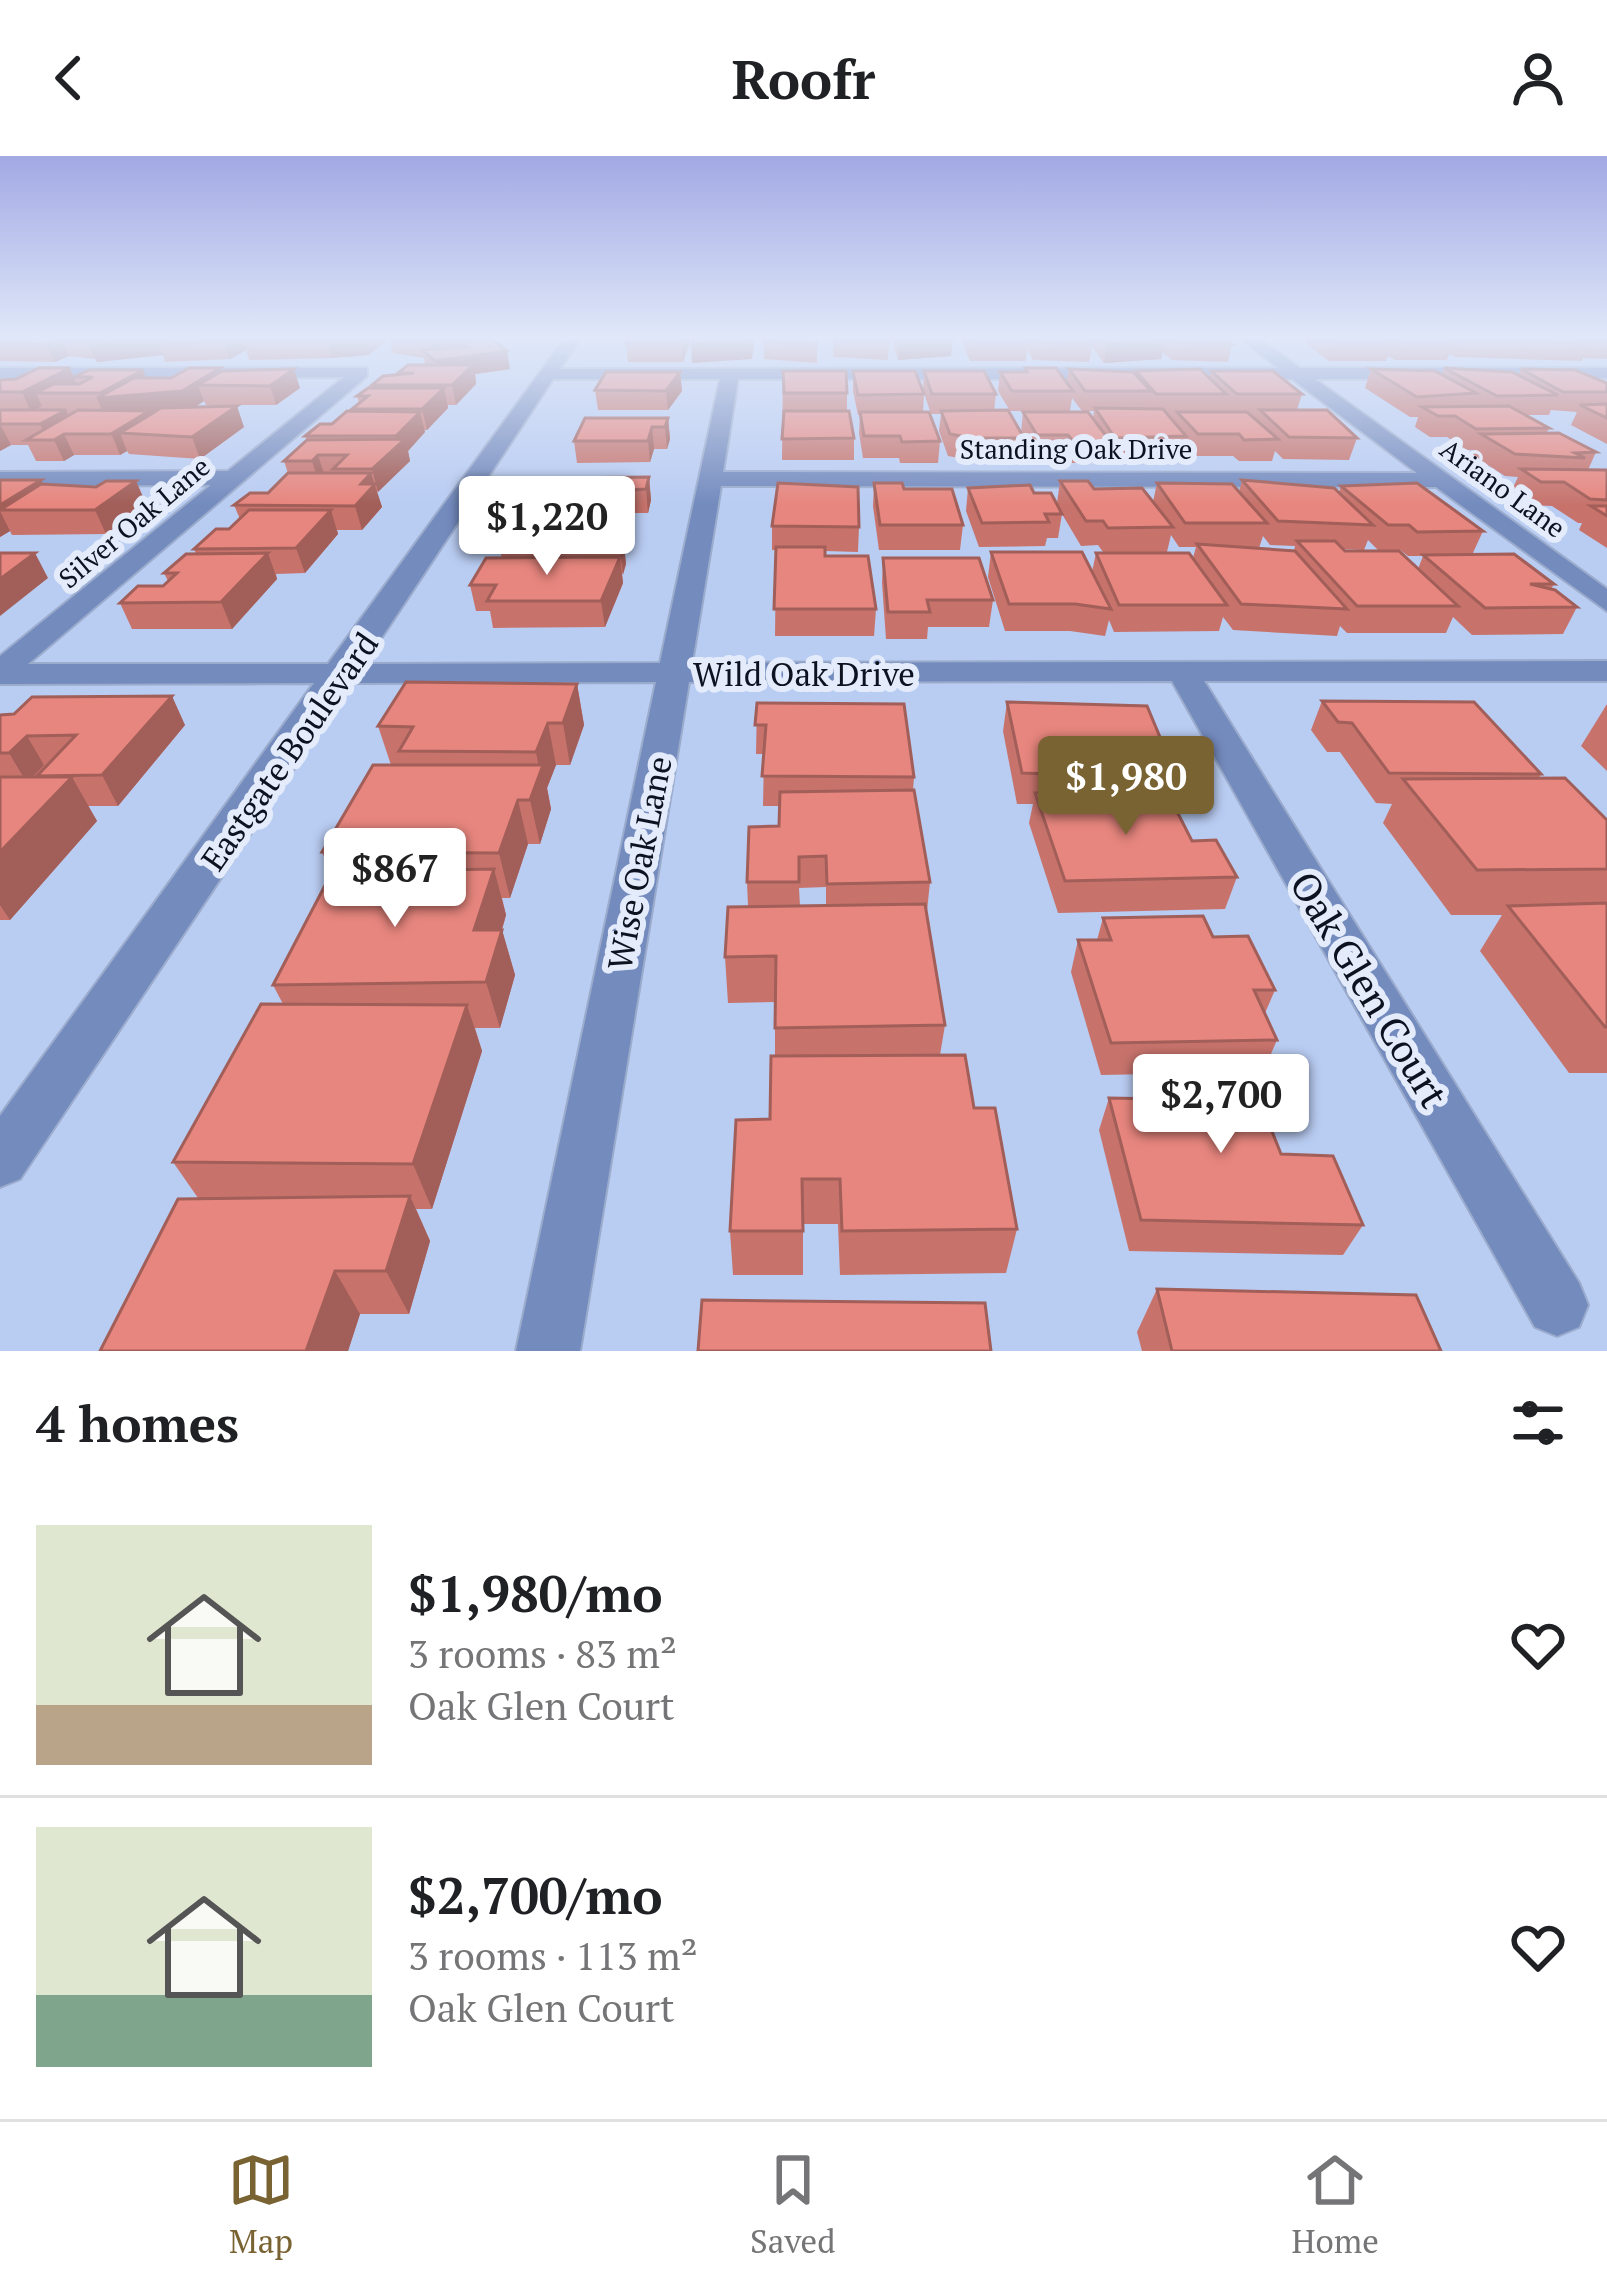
<!DOCTYPE html>
<meta charset="utf-8">
<style>
body{margin:0;font-family:"PT Serif",serif;background:#f6f6f6;color:#202124;height:100vh;display:flex;flex-direction:column;font-size:45px;white-space:nowrap}
*{box-sizing:border-box;margin:0}
p{font-size:39px;color:#757577}
.icon{flex:none;width:66px;height:66px;fill:none;stroke:currentColor;stroke-width:2;stroke-linecap:round;stroke-linejoin:round}
.map{position:relative;height:1195px;overflow:hidden}
.panel{display:flex;flex-direction:column;background:#fff;flex:1}
.panel>*{flex:none}
.price{position:absolute;translate:-50% -102px;padding:0 27px;border-radius:12px;background:#fff;color:#222;font-size:39px;line-height:78px;filter:drop-shadow(0 3px 6px #0008)}
.price::after{content:'';position:absolute;left:50%;top:72px;width:36px;height:27px;margin-left:-18px;background:inherit;clip-path:polygon(0 0,100% 0,50% 100%)}
.price.active{background:#796333;color:#fff}
ul{padding:0;list-style:none}
li{display:flex;align-items:center;gap:36px;height:300px;padding:0 36px}
li+li{border-top:3px solid #e0e0e0}
li span{display:grid;place-items:center;flex:none;width:336px;height:240px;border-radius:0px;color:#555}
li>.icon{margin-inline-start:auto}
span .icon{width:144px;height:144px;fill:#fffc;stroke-width:1}
li b{font-size:51px}
h2{display:flex;justify-content:space-between;align-items:center;height:144px;padding:0 36px;font-size:51px}
header{display:flex;justify-content:space-between;align-items:center;height:156px;padding:0 36px;background:#fff;font-size:54px;font-weight:700}
.tab-bar{display:flex;justify-content:space-around;align-items:center;height:168px;border-top:3px solid #e0e0e0;background:#fff;font-size:33px;color:#757577}
.tab-bar a{display:grid;justify-items:center;gap:6px}
.tab-bar .active{color:#796333}
.map>svg:first-child{display:block}
</style>
<header><svg class="icon" aria-label="back" viewBox="0 0 24 24"><path d="M15 5l-7 7 7 7"/></svg>Roofr<svg class="icon" aria-label="person" viewBox="0 0 24 24"><circle cx="12" cy="8" r="4"/><path d="M4 21q1-7 8-7t8 7"/></svg></header>
<div class="map">
<svg width="1607" height="1195" viewBox="0 0 1607 1195">
<rect width="100%" height="100%" fill="#b9ccf2"/>
<g fill="none" stroke-linecap="round" stroke-linejoin="round">
<g stroke="#9aabcc" stroke-width="4">
<path id="street" d="M565 182H581L560 213 1278 212 1240 182H1258L1300 212H1607V222L1315 223 1607 433V455L1436 331 721 330 692 507 1607 505V525H1204L1579 1127 1588 1149 1579 1171 1557 1180 1535 1171 1172 525 689 526 580 1195H516L656 526 351 527 20 1023 0 1031V960L314 527 0 528V500L211 329 0 330V316L228 315 344 221 0 222V212H367V220L28 508H328ZM553 223H720L660 507 364 508ZM738 223H1292L1417 317 723 316Z"/>
</g>
<use href="#street" fill="#748bbe" fill-rule="evenodd"/>
</g>
<g fill="#c7736c" fill-rule="evenodd">
<path d="M0 182H388V184L368 199 332 202 249 204 246 194 230 203 165 206 163 199 97 206 95 203 69 200 55 206 0 205Z"/>
<path d="M389 182H471V185L510 213 475 218 476 228 456 249H448V252L427 274H424L425 276 408 295 410 305 377 336 382 351 362 374H337L338 378 305 417 276 418 277 423 232 473H132L120 447 163 430 168 425 164 417 196 398 194 393 229 373 240 363 234 349 268 337 288 317 284 305 307 284 305 280 332 268 353 255 352 253 359 247 357 240 373 232 372 229 425 209 424 202 393 197Z"/>
<path d="M764 182H817V207L764 203Z"/>
<path d="M833 182 889 186 888 204 833 201Z"/>
<path d="M893 182H952L951 200 898 204 893 188Z"/>
<path d="M963 182H1088L1090 184V182H1224L1232 188 1228 206 1172 204 1162 196 1161 203 1104 207 1092 191 1089 206 1033 204 1027 193 1026 205H970L962 187Z"/>
<path d="M1306 182H1607V203L1583 202 1582 205 1456 201 1449 198 1447 204H1395L1388 200 1386 205H1329L1305 187Z"/>
<path d="M626 188H689L683 206H628Z"/>
<path d="M70 212 74 221 171 222 220 212 221 215 300 232 276 249H206L204 245 195 251 244 271 200 303 129 298 127 295 120 299H74L64 305H36L28 289H11L0 295V224L16 223Z"/>
<path d="M1025 212 1066 226 1069 213 1136 219V215L1209 222 1211 215 1302 238 1297 254 1357 282 1349 304 1283 303 1275 295 1272 305H1239L1233 300H1193L1184 290 1181 302 1111 304 1108 299 1106 307H1069L1065 300 1034 301 1023 281 1021 304H970L948 300 939 275 941 258H931L923 234 924 215 996 238 994 255 1021 277 1023 256 1093 262 1094 255H1082L1072 242 1070 255H1010L998 235 1000 216H1024Z"/>
<path d="M1444 212 1518 219 1521 213 1607 227V288L1571 269 1577 256 1551 254 1549 259H1526L1549 272 1547 277 1596 296 1588 314H1607V392L1579 374 1582 367H1578L1552 350 1530 349 1511 336 1518 321 1505 320 1472 299 1474 294H1467L1447 281H1430L1415 271 1418 261H1410L1365 232 1371 213 1442 218Z"/>
<path d="M783 215 847 237V255L854 282V304H782Z"/>
<path d="M853 215 924 238 923 256 940 285 938 307H900L899 302H863L859 277 860 259H858L853 235Z"/>
<path d="M680 216 682 235 668 254H598L595 234Z"/>
<path d="M668 262 670 283 667 293H654L650 306 577 307 574 285Z"/>
<path d="M649 321 651 344 648 357H634L629 375H626L627 382 624 390 626 408 622 419 623 427 605 471 493 472 490 455H476L470 429 502 402 500 395 540 358 539 352Z"/>
<path d="M0 324H41L43 328 96 331 136 325 146 348 106 378 12 379 10 375 0 381Z"/>
<path d="M1242 324 1339 336 1341 330 1483 375 1472 399 1554 428 1551 433 1577 451 1563 478 1472 479 1453 461 1446 477H1347L1340 470 1337 480 1233 474 1223 461 1219 475 1114 476 1109 464 1105 480 1070 475H1005L988 421 991 396 1092 416 1096 397 1193 402 1196 391H1179L1171 379 1167 396H1103L1098 389 1081 390 1062 358 1058 382H1047L1045 390 979 391 966 355 968 332 1034 337 1057 347 1060 325 1153 346 1157 327 1239 336ZM1263 380 1270 389 1295 390 1294 395 1259 392ZM1368 384 1378 394H1400L1408 400H1423L1418 413 1345 395 1343 393 1364 394Z"/>
<path d="M874 327 904 333 963 369 960 394H879L873 350Z"/>
<path d="M772 370 859 371 858 396 825 395V400L876 453 874 480H775L776 394H772Z"/>
<path d="M883 402 993 444 989 471H928L927 483H886L882 427Z"/>
<path d="M577 528 584 569 570 609H556L547 632 551 653 540 688H528L510 742H502L506 759 502 774 515 819 500 872H475L482 895 432 1053H416L430 1085 409 1158H360L348 1195H100L198 1042 173 1006 283 848 273 829 331 718 322 696 391 609 378 570Z"/>
<path d="M1322 545 1541 618 1539 622 1607 664V917H1569L1480 795 1502 759H1451L1383 667 1392 648 1376 647 1340 596H1327L1311 574Z"/>
<path d="M1007 546 1177 622 1171 644 1192 685 1237 721 1225 753 1058 757 1029 667 1033 648H1017L1003 575Z"/>
<path d="M757 547 914 621 913 635 930 726 927 755 945 869 940 899 974 952 1017 1073 1006 1117 840 1119 838 1068H803V1119H733L730 1075 770 963 775 900V846L728 847 725 801 748 750 747 726 779 670 780 650H763L764 598H756ZM826 731V749L800 750 799 732Z"/>
<path d="M1607 548V615L1581 590Z"/>
<path d="M0 559 185 569 118 650H88L97 665 10 764H0Z"/>
<path d="M1103 762 1213 781 1275 834 1265 857 1277 884 1263 916H1248L1281 998 1363 1069 1343 1099 1129 1095 1099 974 1109 942 1143 943 1151 918 1101 919 1071 816 1078 784H1097Z"/>
<path d="M1157 1133 1441 1195H1142L1137 1176Z"/>
</g>
<g fill="#a25e58">
<path d="M62 182 69 200 55 206 47 189Z"/>
<path d="M95 182H190L159 188 163 199 97 206 87 186Z"/>
<path d="M230 182H247L249 186H243L246 194 230 203 224 185Z"/>
<path d="M360 182H388V184L368 199 332 202 327 185Z"/>
<path d="M442 182H471L472 190 463 186 464 193 435 203 431 185Z"/>
<path d="M684 182H689V188L683 206 681 188Z"/>
<path d="M755 182 752 203 692 207 691 189Z"/>
<path d="M953 183 951 200 898 204 899 186Z"/>
<path d="M1165 185 1161 203 1104 207 1107 189Z"/>
<path d="M507 195 510 213 475 218 476 228 456 249 452 229 439 224 435 205Z"/>
<path d="M70 212 78 231 36 237 42 250 31 256 22 236Z"/>
<path d="M220 212 226 230 198 229 204 245 189 255 120 277 127 295 120 299 97 242H102L100 237 143 214 150 233Z"/>
<path d="M294 213 300 232 276 249 270 230Z"/>
<path d="M680 216 682 235 668 254 666 235Z"/>
<path d="M444 232 448 252 427 274 422 253Z"/>
<path d="M237 250 244 271 200 303 192 281Z"/>
<path d="M66 254 75 274 64 278 74 299 64 305 54 284H47L40 268Z"/>
<path d="M420 256 425 276 408 295 410 305 378 336 372 313 398 289 396 280Z"/>
<path d="M668 262 670 283 667 293 665 271Z"/>
<path d="M0 268 11 289 0 295Z"/>
<path d="M652 271 654 293 650 306 648 285Z"/>
<path d="M318 299 325 321 319 327 312 305Z"/>
<path d="M371 317 382 351 362 374 355 350 361 328Z"/>
<path d="M649 321 651 344 648 357 646 333Z"/>
<path d="M41 324 52 347 0 354V349Z"/>
<path d="M136 325 146 348 106 378 95 354Z"/>
<path d="M631 334 634 357 629 375 626 351Z"/>
<path d="M331 354 338 378 305 417 296 392Z"/>
<path d="M0 355 10 375 0 381Z"/>
<path d="M624 358 627 382 624 390 626 408 623 419 620 394 615 383Z"/>
<path d="M35 397 48 422 0 460V423Z"/>
<path d="M268 397 277 423 232 473 221 446Z"/>
<path d="M620 401 623 427 605 471 601 445Z"/>
<path d="M577 528 584 569 570 609 563 567Z"/>
<path d="M172 540 185 569 118 650 102 619Z"/>
<path d="M548 567 556 609 547 632 551 653 540 688 530 644 540 617 536 596Z"/>
<path d="M27 580 44 609 27 627 9 597Z"/>
<path d="M72 621 97 665 10 764 0 749V696Z"/>
<path d="M518 644 528 688 510 742 499 697Z"/>
<path d="M494 713 506 759 488 820 474 774Z"/>
<path d="M502 774 515 819 500 872 486 826Z"/>
<path d="M467 849 482 895 432 1053 413 1008Z"/>
<path d="M410 1040 430 1085 409 1158 386 1115Z"/>
<path d="M335 1115 360 1158 348 1195H306Z"/>
</g>
<g fill="#e7867e" stroke="#a25e58" stroke-width="3">
<path d="M3 182H95L87 186 62 182 47 189 0 187V183Z"/>
<path d="M104 182H151L89 188Z"/>
<path d="M172 182H230L224 185 159 188Z"/>
<path d="M257 182H360L327 185 243 186Z"/>
<path d="M404 182H442L431 185Z"/>
<path d="M490 182 507 195 435 205 422 194 469 191 463 186Z"/>
<path d="M629 182H684L681 188H626Z"/>
<path d="M694 182H753L752 185 691 189Z"/>
<path d="M764 182H817V189L763 185Z"/>
<path d="M834 182H888L889 186 834 183Z"/>
<path d="M897 182H952L953 183 899 186Z"/>
<path d="M969 182H1024L1028 187H972Z"/>
<path d="M1033 182H1088L1092 188 1035 186Z"/>
<path d="M1101 182H1162L1165 185 1107 189Z"/>
<path d="M1170 182H1224L1232 188 1176 186Z"/>
<path d="M1327 182H1383L1392 187H1334Z"/>
<path d="M1393 182H1445L1454 187H1402Z"/>
<path d="M1459 182H1578L1590 187 1463 184Z"/>
<path d="M1586 182H1607V186L1595 185Z"/>
<path d="M408 209H473L452 229H372L383 220 414 217H398Z"/>
<path d="M39 212H70L22 236H0V224L16 223Z"/>
<path d="M189 212H220L182 235 97 242 134 222H171Z"/>
<path d="M1025 212H1056L1073 235H1012L1000 216H1027Z"/>
<path d="M1444 212 1512 216 1558 239 1497 240Z"/>
<path d="M294 213 270 230 198 229 222 215Z"/>
<path d="M1069 213 1133 216 1151 235H1085Z"/>
<path d="M1200 213 1226 238H1156L1136 215Z"/>
<path d="M1371 213 1435 215 1476 237 1417 241Z"/>
<path d="M1521 213 1575 214 1607 227V236H1563Z"/>
<path d="M89 214H143L100 237H36L54 228H79L93 221H74Z"/>
<path d="M783 215H846L847 237H784Z"/>
<path d="M853 215H915L924 238 858 239Z"/>
<path d="M924 215H984L996 238H932Z"/>
<path d="M1211 215H1273L1302 238H1237Z"/>
<path d="M606 216H680L666 235 595 234Z"/>
<path d="M368 232H444L422 253H352L368 240H357Z"/>
<path d="M1607 248V262L1580 249Z"/>
<path d="M237 250 192 281 120 277 161 252Z"/>
<path d="M1509 250 1549 272 1476 273 1455 260H1438L1422 251Z"/>
<path d="M1095 252 1163 253 1186 280 1115 282Z"/>
<path d="M0 254H66L40 268H0Z"/>
<path d="M78 254 149 255 111 278H64L54 284H26Z"/>
<path d="M1008 254 1024 282H972L950 278 941 255Z"/>
<path d="M1260 254H1327L1357 282 1289 281Z"/>
<path d="M347 255 420 256 396 280H305L320 268H332Z"/>
<path d="M784 255H849L854 282 782 283Z"/>
<path d="M860 256H929L940 285 902 286 900 280H864Z"/>
<path d="M1023 256H1088L1110 285H1073L1068 279H1037Z"/>
<path d="M1177 256H1247L1278 283 1244 284 1239 278H1198Z"/>
<path d="M585 262H668L665 271H652L648 285H574Z"/>
<path d="M1559 277 1596 296 1575 297 1585 302 1515 298 1481 278Z"/>
<path d="M405 283 372 313H333L347 299H318L312 305H284L307 284Z"/>
<path d="M1521 313 1607 314V344L1590 343 1564 326H1541Z"/>
<path d="M288 317H371L361 328H375L355 350 234 349 250 337H268Z"/>
<path d="M649 321 646 333 631 334 626 351 539 352 550 322Z"/>
<path d="M0 324H41L0 349Z"/>
<path d="M1242 324 1334 332 1373 369 1278 365Z"/>
<path d="M106 325H136L95 354H0L41 328 96 331Z"/>
<path d="M1060 325H1088L1094 333 1142 332 1173 371 1108 372 1103 365H1086Z"/>
<path d="M778 327 858 331 859 371 772 370Z"/>
<path d="M874 327H902L904 333H952L963 369H880Z"/>
<path d="M1157 327 1232 328 1267 367H1185Z"/>
<path d="M1417 327 1483 375 1417 376 1409 369H1388L1341 330Z"/>
<path d="M1030 329 1034 337H1051L1062 358H1045L1049 366 982 367 968 332Z"/>
<path d="M1591 350H1607V360Z"/>
<path d="M249 354H331L296 392 194 393 216 373H229Z"/>
<path d="M520 358H624L615 383H623L620 394 500 395Z"/>
<path d="M1297 385H1335L1345 395H1399L1458 450H1357Z"/>
<path d="M1197 388 1295 395 1347 453 1241 448Z"/>
<path d="M776 391H825V400H868L876 453H774Z"/>
<path d="M991 396H1082L1111 453 1075 448H1009Z"/>
<path d="M0 397H35L0 423Z"/>
<path d="M268 397 221 446 120 447 138 430H163L177 417H164L186 398Z"/>
<path d="M1096 397H1189L1227 449H1119Z"/>
<path d="M1514 398 1554 428H1530L1555 434 1577 451 1485 452 1423 399Z"/>
<path d="M620 401 601 445H487L496 429H470L486 402Z"/>
<path d="M883 402H979L993 444H927L930 456H888Z"/>
<path d="M406 526 577 528 563 567H548L536 596 399 595 413 571 378 570Z"/>
<path d="M172 540 102 619 37 620 76 579 27 580 9 597H0V559L14 558 32 541Z"/>
<path d="M1322 545 1474 546 1541 618 1389 617 1352 567 1338 566Z"/>
<path d="M1007 546 1147 550 1177 622 1022 617Z"/>
<path d="M757 547 904 548 914 621 762 620 766 569H755Z"/>
<path d="M373 609H543L530 644H518L499 697 322 696Z"/>
<path d="M0 621H72L0 696Z"/>
<path d="M1565 622 1607 664V713L1477 714 1403 623Z"/>
<path d="M914 634 930 726 827 728 826 700 799 701V726H747L749 671 779 670 780 636Z"/>
<path d="M1166 634 1192 685 1216 684 1237 721 1065 725 1035 637Z"/>
<path d="M494 713 474 774H502L486 826 273 829 332 716Z"/>
<path d="M1607 747V871H1605L1508 750Z"/>
<path d="M925 748 945 869 775 872 776 800 725 801 728 751Z"/>
<path d="M1203 760 1213 781 1248 780 1275 834H1254L1277 884 1111 887 1078 784H1111L1103 762Z"/>
<path d="M261 848 467 849 413 1008 173 1006Z"/>
<path d="M965 899 974 952H995L1017 1073 842 1075 840 1023H802L803 1075H730L736 964 770 963 771 900Z"/>
<path d="M1154 909 1246 910 1281 998 1333 1000 1363 1069 1141 1064 1109 942 1166 943Z"/>
<path d="M410 1040 386 1115H335L306 1195H100L178 1043Z"/>
<path d="M1157 1133 1416 1139 1441 1195H1172Z"/>
<path d="M702 1144 985 1147 991 1195H698Z"/>
</g>
<linearGradient id="sky" x2="0" y2="1"><stop stop-color="#a2a9e4"/><stop offset="0.52" stop-color="#e0e8f9"/><stop offset="1" stop-color="#e0e8f9" stop-opacity="0"/></linearGradient>
<rect width="1607" height="349" fill="url(#sky)"/>
<g text-anchor="middle" dominant-baseline="central" stroke-width="12" stroke-linejoin="round" paint-order="stroke">
<g font-size="27" fill="#0c1220" stroke="#e4ecfc">
<text x="1076" y="293">Standing Oak Drive</text>
<text transform="translate(1503 332) rotate(36)">Ariano Lane</text>
<text transform="translate(134 366) rotate(-40)">Silver Oak Lane</text>
</g>
<g font-size="33" fill="#0c1220" stroke="#e4ecfc">
<text x="804" y="517">Wild Oak Drive</text>
<text transform="translate(289 595) rotate(-55)">Eastgate Boulevard</text>
<text transform="translate(639 707) rotate(-79)">Wise Oak Lane</text>
</g>
<g font-size="39" fill="#0c1220" stroke="#e4ecfc">
<text transform="translate(1370 833) rotate(59)">Oak Glen Court</text>
</g>
</g>
</svg>
<b class="price" style="left:547px;top:422px">$1,220</b>
<b class="price active" style="left:1126px;top:682px">$1,980</b>
<b class="price" style="left:395px;top:774px">$867</b>
<b class="price" style="left:1221px;top:1000px">$2,700</b>
</div>
<section class="panel">
<h2>4 homes<svg class="icon" aria-label="filters" viewBox="0 0 24 24"><path d="M4 7h16M4 17h16"/><circle cx="9" cy="7" r="2"/><circle cx="15" cy="17" r="2"/></svg></h2>
<ul>
<li><span style="background:linear-gradient(#dfe7d0 75%,#b9a48a 0)"><svg class="icon" aria-label="home" viewBox="0 0 24 24"><path d="M3 11l9-7 9 7M6 9v11h12V9"/></svg></span><div><b>$1,980/mo</b><p>3 rooms · 83 m²</p><p>Oak Glen Court</p></div><svg class="icon" aria-label="heart" viewBox="0 0 24 24"><path d="M12 20l-8-8c-3-5 5-10 8-4 3-6 11-1 8 4z"/></svg></li>
<li><span style="background:linear-gradient(#dfe7d0 70%,#7fa58c 0)"><svg class="icon" aria-label="home" viewBox="0 0 24 24"><path d="M3 11l9-7 9 7M6 9v11h12V9"/></svg></span><div><b>$2,700/mo</b><p>3 rooms · 113 m²</p><p>Oak Glen Court</p></div><svg class="icon" aria-label="heart" viewBox="0 0 24 24"><path d="M12 20l-8-8c-3-5 5-10 8-4 3-6 11-1 8 4z"/></svg></li>
</ul>
</section>
<nav class="tab-bar">
<a class="active"><svg class="icon" aria-label="map" viewBox="0 0 24 24"><path d="M3 6l6-2 6 2 6-2v14l-6 2-6-2-6 2zM9 4v14M15 6v14"/></svg>Map</a>
<a><svg class="icon" aria-label="saved" viewBox="0 0 24 24"><path d="M7 4h10v16l-5-4-5 4z"/></svg>Saved</a>
<a><svg class="icon" aria-label="home" viewBox="0 0 24 24"><path d="M3 11l9-7 9 7M6 9v11h12V9"/></svg>Home</a>
</nav>
